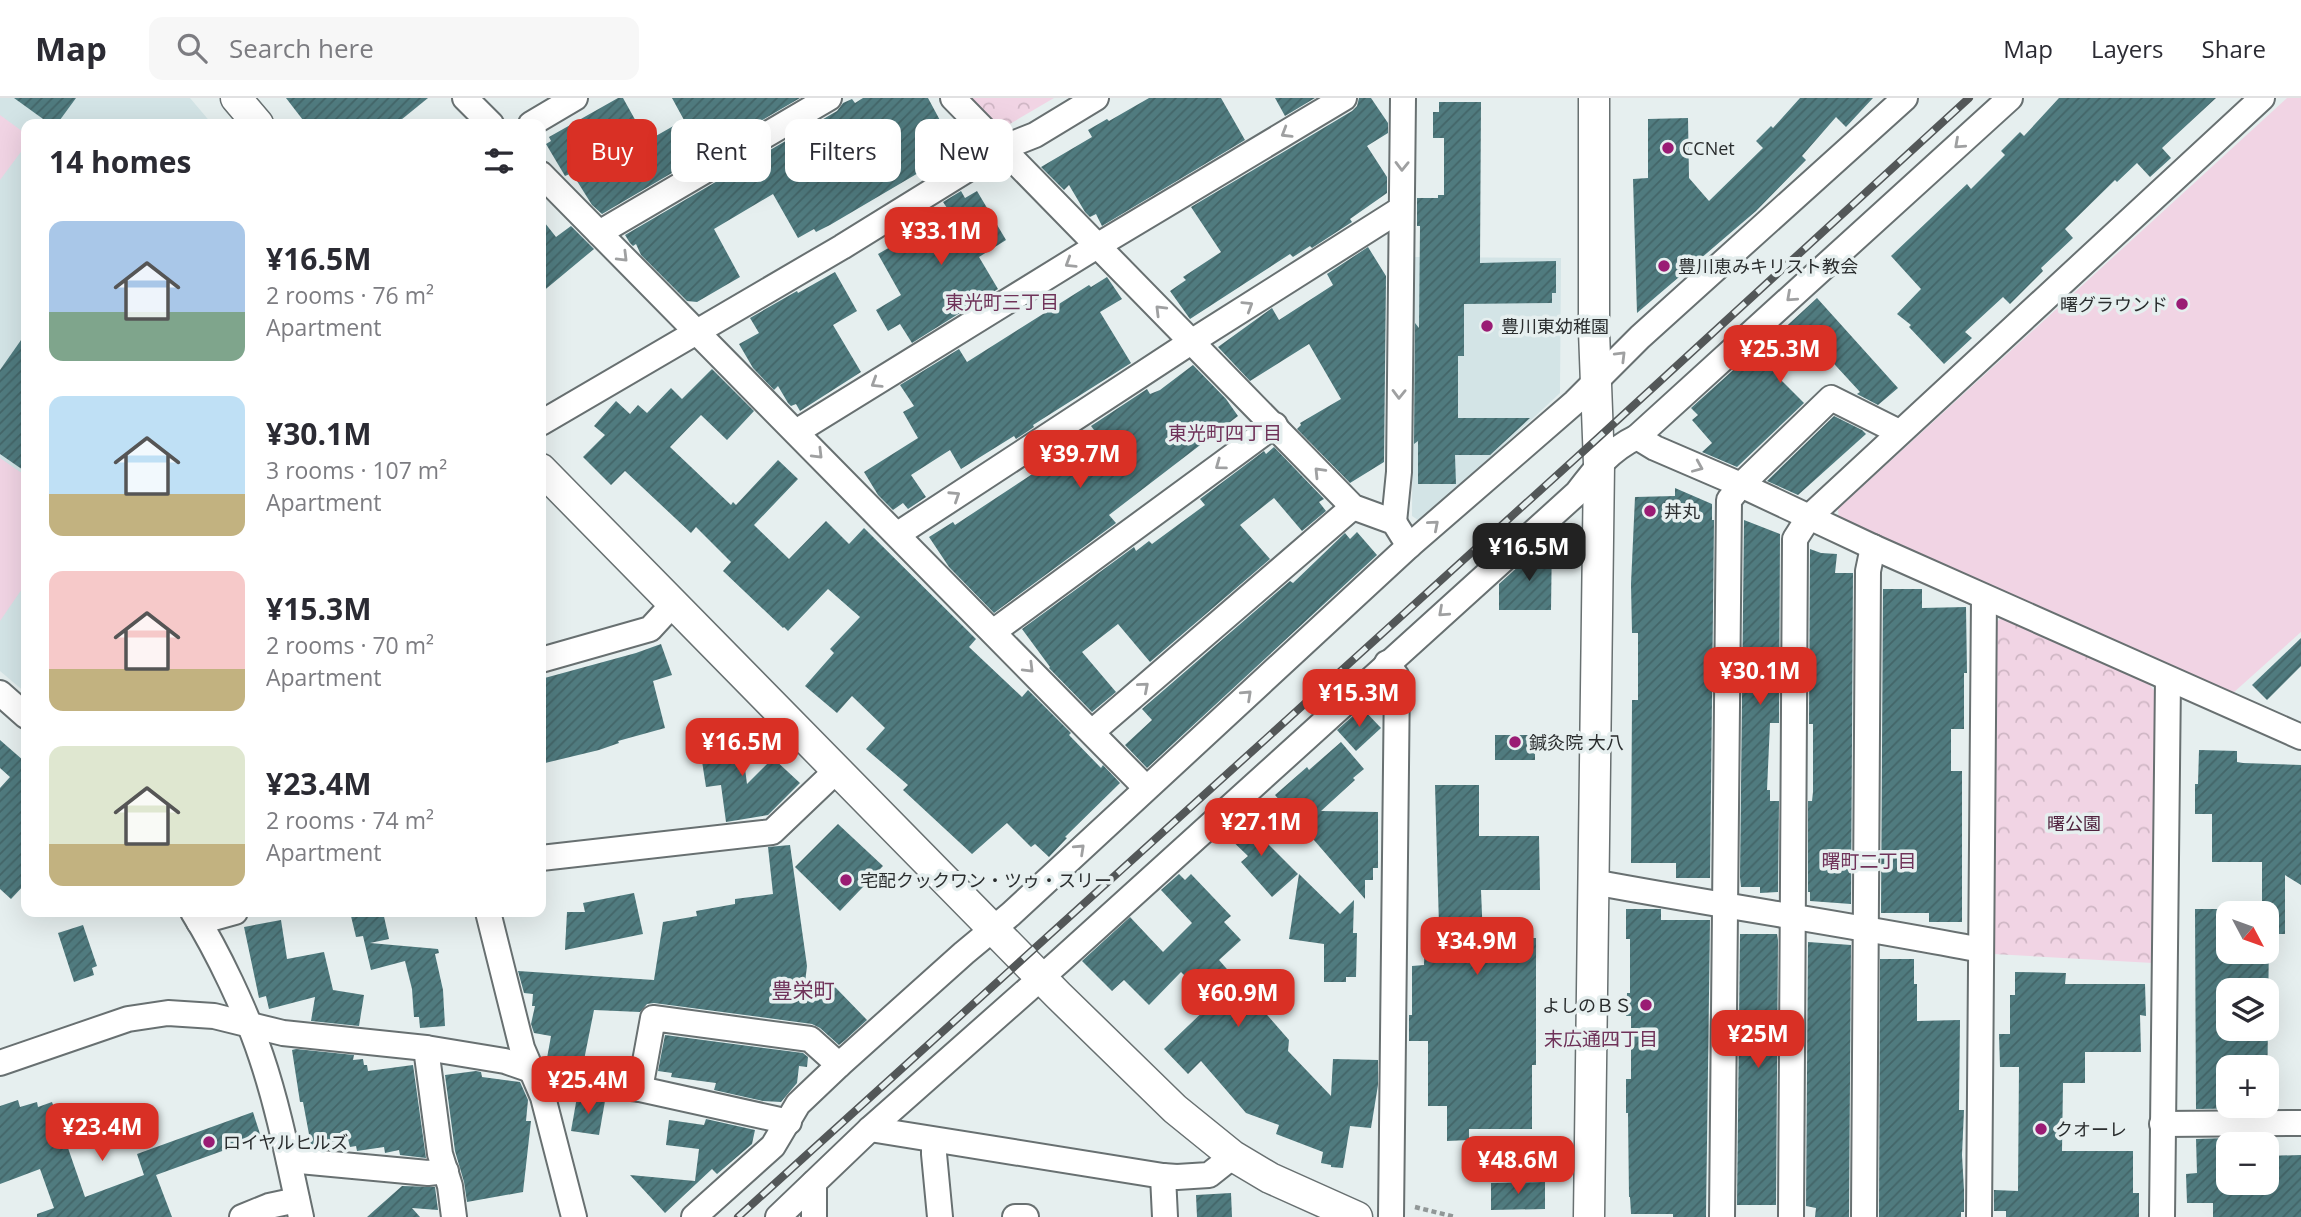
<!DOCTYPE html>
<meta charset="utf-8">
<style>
body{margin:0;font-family:"Open Sans","Noto Sans JP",sans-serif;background:#f7f7f7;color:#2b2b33;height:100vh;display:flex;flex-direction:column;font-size:26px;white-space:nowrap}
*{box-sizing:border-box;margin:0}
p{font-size:23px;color:#7c7c81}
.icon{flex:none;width:38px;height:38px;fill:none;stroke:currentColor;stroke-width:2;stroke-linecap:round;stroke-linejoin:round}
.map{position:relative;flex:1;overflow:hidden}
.details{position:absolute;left:21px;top:21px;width:525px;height:798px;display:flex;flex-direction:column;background:#fff;border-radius:14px;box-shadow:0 7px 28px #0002}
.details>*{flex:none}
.guide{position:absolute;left:567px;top:21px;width:665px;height:63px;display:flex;gap:14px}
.needle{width:46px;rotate:131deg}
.buttons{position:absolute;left:2216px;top:803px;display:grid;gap:14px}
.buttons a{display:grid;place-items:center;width:63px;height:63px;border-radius:14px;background:#fff;box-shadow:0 7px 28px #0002;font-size:35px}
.price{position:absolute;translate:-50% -60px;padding:0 16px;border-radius:14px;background:#d93025;color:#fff;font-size:23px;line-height:46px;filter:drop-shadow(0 2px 4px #0008)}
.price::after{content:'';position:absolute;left:50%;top:42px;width:21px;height:16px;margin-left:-10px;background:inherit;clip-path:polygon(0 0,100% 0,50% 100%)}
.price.on{background:#222;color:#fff}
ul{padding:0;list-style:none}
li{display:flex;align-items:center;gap:21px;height:175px;padding:0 28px}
li span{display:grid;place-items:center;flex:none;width:196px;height:140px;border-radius:14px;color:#555}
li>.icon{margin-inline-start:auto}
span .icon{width:84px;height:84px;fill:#fffc;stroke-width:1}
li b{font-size:30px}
h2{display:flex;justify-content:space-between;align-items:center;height:84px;padding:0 28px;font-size:30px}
.pill{padding:0 24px;border-radius:14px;background:#fff;box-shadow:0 7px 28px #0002;font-size:24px;line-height:63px}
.pill.on{background:#d93025;color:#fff}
header{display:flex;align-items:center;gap:42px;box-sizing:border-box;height:98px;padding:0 35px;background:#fff;border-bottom:2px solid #e1e1e2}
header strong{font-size:33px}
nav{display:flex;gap:38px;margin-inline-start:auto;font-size:24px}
.search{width:490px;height:63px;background:#f7f7f7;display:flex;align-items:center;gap:18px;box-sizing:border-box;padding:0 24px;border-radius:14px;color:#7c7c81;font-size:26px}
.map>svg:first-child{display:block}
</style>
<header>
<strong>Map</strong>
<div class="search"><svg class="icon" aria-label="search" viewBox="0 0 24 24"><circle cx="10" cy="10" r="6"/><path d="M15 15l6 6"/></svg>Search here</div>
<nav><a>Map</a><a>Layers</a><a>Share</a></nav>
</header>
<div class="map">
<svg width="2301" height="1119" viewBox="0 0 2301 1119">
<defs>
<pattern id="forest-crowns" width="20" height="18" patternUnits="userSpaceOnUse" patternTransform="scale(1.75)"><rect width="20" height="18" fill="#f1d4e4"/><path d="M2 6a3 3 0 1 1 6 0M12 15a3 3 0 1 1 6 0" fill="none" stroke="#cfb6c4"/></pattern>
<pattern id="building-hatch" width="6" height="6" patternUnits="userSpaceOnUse" patternTransform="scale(1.75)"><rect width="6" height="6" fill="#507b7f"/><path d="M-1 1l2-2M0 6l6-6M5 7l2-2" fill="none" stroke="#436568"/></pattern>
</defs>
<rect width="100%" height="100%" fill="#e6efef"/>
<g fill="#d3e4e6">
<path d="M0 0H190L212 26H26V595L0 573Z"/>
<path d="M1414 159 1561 160 1560 295 1421 424 1412 418Z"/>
</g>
<g fill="#f1d4e4">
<path d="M2287 0H2301V534L2233 595 1839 424 1838 411Z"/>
<path d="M0 17 26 36V47L0 82Z"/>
<path d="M0 360 26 378V485L0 523Z"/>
</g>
<g fill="url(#forest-crowns)">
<path d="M967 0H1054L1008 27H994Z"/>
<path d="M2002 519 2147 583 2155 594 2153 865 1994 856V527Z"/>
</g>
<g fill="url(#building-hatch)" fill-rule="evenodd">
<path d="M14 0H76L57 26H50Z"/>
<path d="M286 0H428L396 26H306Z"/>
<path d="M618 0H623L647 43 684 22 672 0H800L602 116 592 107 572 75 565 78 546 46 551 43 549 39Z"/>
<path d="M863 0H928L942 26 953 21 959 27 971 52 962 57 946 44 954 55 941 62 945 68 929 78 925 71 830 127 816 134 814 131 798 140 773 96 714 131 740 179 697 204 687 203 641 157 636 146 633 148 630 145 625 137 837 13 843 5 852 1 855 5Z"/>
<path d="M1149 0H1221L1245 42 1102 128 1096 116 1090 119 1085 114 1069 87 1064 92 1041 69 1092 39 1088 32 1107 21 1109 23Z"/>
<path d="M1275 0H1315L1285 18Z"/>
<path d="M1359 0H1371L1388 25V35L1367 48 1387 79V95L1350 121 1352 124 1312 150 1310 148 1293 159 1290 156 1190 221 1170 193 1186 182 1183 179 1221 154 1191 109 1352 13 1357 8Z"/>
<path d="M1800 0H1873L1846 29 1836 19 1802 58 1806 62 1756 113 1637 215 1633 81 1648 80V21L1688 20 1689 80 1709 103 1763 50 1756 43 1771 28 1773 30Z"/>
<path d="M2059 0H2216L2162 50 2171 60 2150 79 2137 65 2117 84 2115 82 2065 131 2073 140 2041 170 2043 173 2010 206 2003 199 1965 234 1972 240 1944 266 1909 229 1911 227 1897 216 1921 191 1891 158 1967 86 1971 91 2005 57 2001 53 2020 34 2024 38Z"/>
<path d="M1439 4H1481L1480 165 1556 163V195H1552V205L1464 206V258H1458V320H1530L1490 357H1455L1456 386H1418V343L1414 346 1415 225 1419 230 1420 128H1417V100H1438V97H1444V40H1433V14H1439Z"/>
<path d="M961 93 965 100 977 93 1006 142 979 159 998 191 912 245 900 226 888 233 876 212 901 197 878 156 911 137 909 133 947 110 943 104Z"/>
<path d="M541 120 556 139 571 128 594 151 541 195Z"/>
<path d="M1368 149 1386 178 1384 364 1350 385 1297 331 1301 327 1300 325 1341 301 1309 246 1250 283 1218 249 1272 210 1279 222 1333 187 1327 176Z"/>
<path d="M835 174 857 213 833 227 861 274 800 313 796 306 791 308 788 305 778 288 774 292 753 270 739 246 759 235 750 220 797 193 798 195Z"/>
<path d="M1107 179 1122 201 1100 214 1131 265 1033 327 1034 329 1016 341 1014 338 961 371 950 352 911 377 926 399 908 411 903 405 893 412 878 397 864 374 918 340 903 314 914 308 900 287 959 251 967 264 1089 187 1091 189Z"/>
<path d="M1817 200 1898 290 1878 307 1857 296 1860 294 1813 243 1781 273 1782 275 1778 279 1804 305 1737 369 1702 354 1712 345 1692 322 1698 317 1691 310 1751 256 1754 258Z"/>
<path d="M26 235V374L0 356V272Z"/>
<path d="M1193 267 1226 301 1238 318 1109 417 1116 425 994 515 949 469 929 439 953 424 955 427 1037 373 1032 366 1051 353 1058 363 1097 336 1091 328 1147 291 1150 296 1160 292Z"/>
<path d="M712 271 754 313 727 342 701 317 670 349 731 407 733 404 736 407 778 362 798 381 754 427 789 461 826 423 849 446 864 430 976 541 969 549 1022 599 1028 592 1071 635 1069 637 1101 670 1103 667 1120 685 1065 739 1067 740 1049 759 1035 746 1031 749 1007 725 972 756 903 692 908 687 866 651 885 630 852 598 837 615 805 588 834 555 830 551 860 519 828 491 788 533 784 529 783 530 723 473 731 464 696 429 691 435 625 373 611 387 583 359 605 337 594 328 616 303 630 316 638 307 647 315 671 290 682 301Z"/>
<path d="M1834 318 1862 332 1866 336 1798 397 1767 383Z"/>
<path d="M1274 349 1324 401 1319 404 1326 413 1302 433 1274 400 1240 427 1270 461 1150 564 1118 526 1082 554 1116 594 1092 614 1049 570 1050 569 1022 531 1134 449 1136 453 1149 443 1152 446 1205 407 1200 401 1264 353 1266 356Z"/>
<path d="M1675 390 1712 406V422H1714L1710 780H1676V765H1631L1632 602H1638V535H1632L1631 486 1635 399 1675 398Z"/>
<path d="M1744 422 1780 436 1779 625H1770L1767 692H1770V703H1779L1778 794 1760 795V789H1741L1740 779Z"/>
<path d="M1357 434 1377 457 1147 670 1125 647 1152 622 1142 611 1290 483 1293 485 1345 435 1350 441Z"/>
<path d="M1552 438 1551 512H1499V486Z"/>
<path d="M1810 451 1821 455 1837 456 1835 475H1853L1851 806 1810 803V794H1808V703H1812L1813 694V626H1809Z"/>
<path d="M1883 491H1922V510L1966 509 1967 575H1964V631H1951V673H1962V824H1929V815H1881Z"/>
<path d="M2301 540V568L2267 602 2252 587Z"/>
<path d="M661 546 672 577 653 583 665 630 618 643 619 645 599 652 541 666V581L636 555Z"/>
<path d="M1362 610 1381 630 1356 653 1337 632Z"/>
<path d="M727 627 731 657 743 655 747 686 773 660 800 685 768 717 726 724 721 687 706 689 697 631Z"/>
<rect x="1495" y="637" width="40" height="25"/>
<path d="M0 642 24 663 26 660V785L11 801 0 791V690L10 679 0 670Z"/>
<path d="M1341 644 1364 671 1353 680 1355 682 1321 713 1378 714V770H1373V782H1365V801L1275 697 1307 669 1309 672Z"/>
<path d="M2199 652 2237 653V664L2243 665 2301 667V787L2285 777V836H2269L2267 1010 2196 1011 2195 811H2221L2220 808 2262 807V764H2212V716H2195V686H2198ZM2228 816H2266V854H2228ZM2228 892H2266V931H2228ZM2228 970H2266V1008H2228Z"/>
<path d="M1435 687H1479V738H1539L1540 792H1481L1483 841 1536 840V967H1532V1031H1469V1042L1447 1043V1008H1428V943H1409V917H1412V868L1424 867 1425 828H1439Z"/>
<path d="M1241 719 1298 776 1272 799 1241 764 1248 758 1224 735Z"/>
<path d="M838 726 883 768 840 813 795 769Z"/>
<path d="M790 747 807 868 805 885 835 889 867 922 844 943 839 947 820 930 812 926 654 905 647 906 640 914 594 912 583 967 547 960 551 938 534 935 531 926 535 908H532L533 896 524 895 518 873 654 882 663 824 697 818 696 813 735 806V801L773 796 768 749Z"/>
<path d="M1179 776 1185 782 1191 776 1231 818 1224 824 1241 842 1219 862 1289 942 1288 953 1331 998 1333 961 1378 962V987L1371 1030 1350 1028 1343 1070 1331 1069V1067L1321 1065 1323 1054 1276 1036 1279 1027 1246 1015 1201 963 1188 976 1164 951 1212 905 1181 874 1149 907 1124 882 1112 893 1082 863 1130 819 1163 854 1192 825 1161 792Z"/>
<path d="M1299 776 1340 816 1354 802 1353 835H1357L1356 879H1346V884H1324V846L1289 841Z"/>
<path d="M634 795 643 836 565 852 567 814H585L583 805Z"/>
<path d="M1626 811H1661V822H1710L1706 1119H1673V1116H1631L1630 1099H1629L1628 1015H1626V981H1631V918H1626L1627 895H1630V841H1626Z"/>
<path d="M350 814H383L389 841 370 845 438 851 439 855 435 856 443 892 445 928 420 930 419 919H414L412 891 405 863 371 872 363 838 356 839Z"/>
<path d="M281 822 287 861 324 854 333 892 364 897 359 928 311 923 315 899 269 911 266 898 259 900 244 829Z"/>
<path d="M83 827 97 868 92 870 94 877 74 884 58 835Z"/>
<path d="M1740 836H1777L1778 842 1776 1107H1737Z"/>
<path d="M1808 844 1851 847 1849 1119H1815L1816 1110 1806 1108Z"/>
<path d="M1880 861H1914V886H1917V923L1960 922 1959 1012H1964L1962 1057 1964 1092V1114H1961V1119H1879Z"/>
<path d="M2015 874 2066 875 2065 886H2145L2146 918 2140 917 2141 954H2085V985H2063L2062 1053H2133V1095H2139V1119H2006V1113H1994V1092L2018 1093 2019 969H2000L1999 936H2010V897H2015Z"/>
<path d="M665 937 803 955 808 959 807 969 799 968 797 985 781 1004 763 1003 714 992 716 985 671 979 672 975 658 973Z"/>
<path d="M296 951 354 957 353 962 363 961 364 967H367L368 973 413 967 426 1060 400 1057 399 1052 385 1055 384 1049 357 1053 356 1048 350 1049 348 1041 311 1047 303 1004H300L292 952Z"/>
<path d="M476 973 481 974 482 979 520 984 528 1002 526 1023H531L523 1094 467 1104 464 1084 455 1053 445 977Z"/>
<path d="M577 999 605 1003 599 1037 571 1033Z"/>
<path d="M18 1002 20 1009 37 1004 38 1009 52 1004 85 1099 144 1077 137 1056 253 1014 261 1039 156 1077 172 1119H37V1116L54 1110 40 1071 0 1086V1008Z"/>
<path d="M706 1021 755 1032 752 1046 717 1076 712 1071 665 1115 630 1077 695 1083 699 1051 666 1047 669 1022 704 1027Z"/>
<path d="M2228 1040V1085H2266V1058L2301 1057V1119H2213V1105H2187L2186 1076 2197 1075 2196 1041Z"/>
<path d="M1545 1084V1111L1491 1112V1085Z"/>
<path d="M402 1088 435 1089 438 1112 412 1110 420 1119H367Z"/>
<path d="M1231 1095 1232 1119H1197L1196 1097Z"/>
</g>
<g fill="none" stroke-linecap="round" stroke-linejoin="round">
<g stroke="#687071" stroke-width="28">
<g id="minor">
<path d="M465 0 491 26"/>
<path d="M953 0 1353 409 1394 424 1409 448"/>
<path d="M531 26 575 0"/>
<path d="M541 76 1146 690"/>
<path d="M599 135 829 0"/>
<path d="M541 325 842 149 1002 50 1035 37 1096 0"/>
<path d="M796 334 1097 148 1344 0"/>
<path d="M1637 339 1655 350 1741 387 1873 449 2301 639"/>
<path d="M1394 424 1399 374 1403 0"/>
<path d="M898 436 1191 244 1401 111"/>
<path d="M993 534 1275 327"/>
<path d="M541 562 650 531 673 506"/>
<path d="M1387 565 1397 579 1391 1119"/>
<path d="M0 595 26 618"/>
<path d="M1092 634 1353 409"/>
<path d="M541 760 772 734 836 673"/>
<path d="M1593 784C1722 808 1852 827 1981 852"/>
<path d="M193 814C218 854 246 913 261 958 279 1011 289 1065 301 1119"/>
<path d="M488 814 522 950 543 999 574 1119"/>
<path d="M199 824 235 814"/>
<path d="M426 950 440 1056 450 1088 454 1119"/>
<path d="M0 965 128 921 168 915 214 918 283 935 426 950 505 963 557 981 640 991 789 1024"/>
<path d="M640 991 653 920 810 941 839 967"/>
<path d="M2162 1026 2301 1025"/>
<path d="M870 1031 1163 1078"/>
<path d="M934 1042V1056L940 1119"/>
<path d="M289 1062 428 1075 446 1073"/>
<path d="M242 1119 269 1108 297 1102"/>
<path d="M694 1119 773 1048 798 1006 839 967 964 855 1011 816 1409 448 1575 304 1640 239 1905 0"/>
<path d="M778 1119 870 1031 1060 863 1577 395C1595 371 1610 352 1637 339L2010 0"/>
<path d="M814 1119V1085"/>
<path d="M1015 1119H1026"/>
<path d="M1165 1119 1163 1078 1177 1079 1209 1077 1233 1058"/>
<path d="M1722 1119 1729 402 1741 387 1831 300 1899 334"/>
<path d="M1791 1119 1795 441 1809 419 2262 0"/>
<path d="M1864 1119 1868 473 1873 449"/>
<path d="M1979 1119 1984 499"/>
<path d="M2162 1119 2168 581"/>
</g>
</g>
<g stroke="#687071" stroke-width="33">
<g id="tertiary">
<path d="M236 0 258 26"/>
<path d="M541 371 1058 897 1175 1011 1233 1058 1270 1080 1357 1119"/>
<path d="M1589 1119 1599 366 1594 233V0"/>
</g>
</g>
<path stroke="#919797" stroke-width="4.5" stroke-dasharray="5 3.5" stroke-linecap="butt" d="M1415 1109 1455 1119"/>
<use href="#minor" stroke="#fff" stroke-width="24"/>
<use href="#tertiary" stroke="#fff" stroke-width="30"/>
<g stroke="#535758" stroke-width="8">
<path id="rail" d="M738 1119 1598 340 1969 0"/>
</g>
<use href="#rail" stroke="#e6efef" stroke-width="5" stroke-dasharray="16" stroke-linecap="butt"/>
</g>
<defs><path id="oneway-chevron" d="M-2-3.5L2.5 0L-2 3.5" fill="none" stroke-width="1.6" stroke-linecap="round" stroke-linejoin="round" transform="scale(1.75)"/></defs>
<g stroke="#9fa0a1">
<use href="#oneway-chevron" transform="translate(1286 35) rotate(149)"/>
<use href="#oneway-chevron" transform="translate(1959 46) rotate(138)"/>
<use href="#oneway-chevron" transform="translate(1402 68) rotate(91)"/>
<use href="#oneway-chevron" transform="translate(623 159) rotate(45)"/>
<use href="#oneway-chevron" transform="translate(1070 165) rotate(148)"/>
<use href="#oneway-chevron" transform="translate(1791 199) rotate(138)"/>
<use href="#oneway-chevron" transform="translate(1248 208) rotate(-32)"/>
<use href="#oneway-chevron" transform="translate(1160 212) rotate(-135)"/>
<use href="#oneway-chevron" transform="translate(1621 258) rotate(-45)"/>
<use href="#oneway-chevron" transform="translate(876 285) rotate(148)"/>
<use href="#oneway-chevron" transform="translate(1399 296) rotate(91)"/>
<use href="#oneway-chevron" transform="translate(818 356) rotate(45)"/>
<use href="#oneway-chevron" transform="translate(1220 367) rotate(144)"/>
<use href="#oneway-chevron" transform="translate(1698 369) rotate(23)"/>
<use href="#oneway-chevron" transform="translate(1319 374) rotate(-134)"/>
<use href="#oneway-chevron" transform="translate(955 398) rotate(-33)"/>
<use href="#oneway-chevron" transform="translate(1434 427) rotate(-41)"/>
<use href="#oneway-chevron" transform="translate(1443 514) rotate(138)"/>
<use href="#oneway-chevron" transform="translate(1029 570) rotate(45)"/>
<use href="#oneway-chevron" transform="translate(1144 589) rotate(-41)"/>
<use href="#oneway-chevron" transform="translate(1247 597) rotate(-43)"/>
<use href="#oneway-chevron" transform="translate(1080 751) rotate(-43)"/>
</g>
<g fill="#9a1c74" stroke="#e6efef" stroke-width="2.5">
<circle cx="1668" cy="50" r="7"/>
<circle cx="1664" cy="168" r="7"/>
<circle cx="2182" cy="206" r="7"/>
<circle cx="1487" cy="228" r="7"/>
<circle cx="1650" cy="413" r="7"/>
<circle cx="1515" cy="644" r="7"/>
<circle cx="846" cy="782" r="7"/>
<circle cx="1646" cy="907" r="7"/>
<circle cx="2041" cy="1031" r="7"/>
<circle cx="209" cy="1044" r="7"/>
</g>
<g text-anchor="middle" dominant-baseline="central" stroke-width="7" stroke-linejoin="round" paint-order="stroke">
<g font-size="18" fill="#2a2d2e" stroke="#e6efef" text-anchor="start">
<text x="1682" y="50">CCNet</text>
<text x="1678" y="168">豊川恵みキリスト教会</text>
<text x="2168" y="206" text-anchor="end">曙グラウンド</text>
<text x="1501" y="228">豊川東幼稚園</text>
<text x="1664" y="413">丼丸</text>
<text x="1529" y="644">鍼灸院 大八</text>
<text x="860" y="782">宅配クックワン・ツゥ・スリー</text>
<text x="1632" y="907" text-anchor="end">よしのＢＳ</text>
<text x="2055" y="1031">クオーレ</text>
<text x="223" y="1044">ロイヤルヒルズ</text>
</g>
<g font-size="18" fill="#4f223e" stroke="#e6efef">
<text x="2074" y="725">曙公園</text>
</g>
<g font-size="19" fill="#6f3259" stroke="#e6efef">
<text x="1002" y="204">東光町三丁目</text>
<text x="1225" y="335">東光町四丁目</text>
<text x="1869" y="763">曙町二丁目</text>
<text x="1601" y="941">末広通四丁目</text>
</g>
<g font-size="21" fill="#6f3259" stroke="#e6efef">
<text x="803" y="892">豊栄町</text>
</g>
</g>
</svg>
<div class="buttons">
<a><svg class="needle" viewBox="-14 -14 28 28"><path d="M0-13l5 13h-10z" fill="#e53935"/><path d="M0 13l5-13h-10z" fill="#7c7c81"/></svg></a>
<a><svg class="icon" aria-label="layers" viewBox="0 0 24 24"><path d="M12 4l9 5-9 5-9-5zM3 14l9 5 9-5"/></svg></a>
<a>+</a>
<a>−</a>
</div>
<b class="price" style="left:941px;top:169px">¥33.1M</b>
<b class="price" style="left:1780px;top:287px">¥25.3M</b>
<b class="price" style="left:1080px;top:392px">¥39.7M</b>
<b class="price on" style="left:1529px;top:485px">¥16.5M</b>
<b class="price" style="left:1760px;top:609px">¥30.1M</b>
<b class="price" style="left:1359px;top:631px">¥15.3M</b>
<b class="price" style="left:742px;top:680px">¥16.5M</b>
<b class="price" style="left:1261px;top:760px">¥27.1M</b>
<b class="price" style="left:1477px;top:879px">¥34.9M</b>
<b class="price" style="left:1238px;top:931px">¥60.9M</b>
<b class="price" style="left:1758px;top:972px">¥25M</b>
<b class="price" style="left:588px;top:1018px">¥25.4M</b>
<b class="price" style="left:102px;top:1065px">¥23.4M</b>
<b class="price" style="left:1518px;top:1098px">¥48.6M</b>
<div class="guide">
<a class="pill on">Buy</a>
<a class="pill">Rent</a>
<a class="pill">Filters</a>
<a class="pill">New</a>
</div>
<section class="details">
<h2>14 homes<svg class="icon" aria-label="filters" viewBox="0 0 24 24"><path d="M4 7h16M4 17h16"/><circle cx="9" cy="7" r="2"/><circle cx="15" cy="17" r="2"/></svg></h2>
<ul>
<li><span style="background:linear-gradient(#a9c7e8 65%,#7fa58c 0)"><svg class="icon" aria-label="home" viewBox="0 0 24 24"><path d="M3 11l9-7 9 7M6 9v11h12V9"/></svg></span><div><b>¥16.5M</b><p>2 rooms · 76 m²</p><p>Apartment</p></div></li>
<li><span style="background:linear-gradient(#bfe0f5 70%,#c2b280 0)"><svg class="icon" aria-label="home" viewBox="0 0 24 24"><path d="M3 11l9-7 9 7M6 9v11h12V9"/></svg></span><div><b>¥30.1M</b><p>3 rooms · 107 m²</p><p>Apartment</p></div></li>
<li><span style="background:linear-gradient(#f6c9c9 70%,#c2b280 0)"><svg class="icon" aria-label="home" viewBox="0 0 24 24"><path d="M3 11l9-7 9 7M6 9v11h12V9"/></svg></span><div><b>¥15.3M</b><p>2 rooms · 70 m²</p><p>Apartment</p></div></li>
<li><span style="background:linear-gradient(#dfe7d0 70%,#c2b280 0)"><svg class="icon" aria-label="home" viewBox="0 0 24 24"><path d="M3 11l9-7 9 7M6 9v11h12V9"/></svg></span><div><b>¥23.4M</b><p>2 rooms · 74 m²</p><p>Apartment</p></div></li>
</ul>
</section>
</div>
